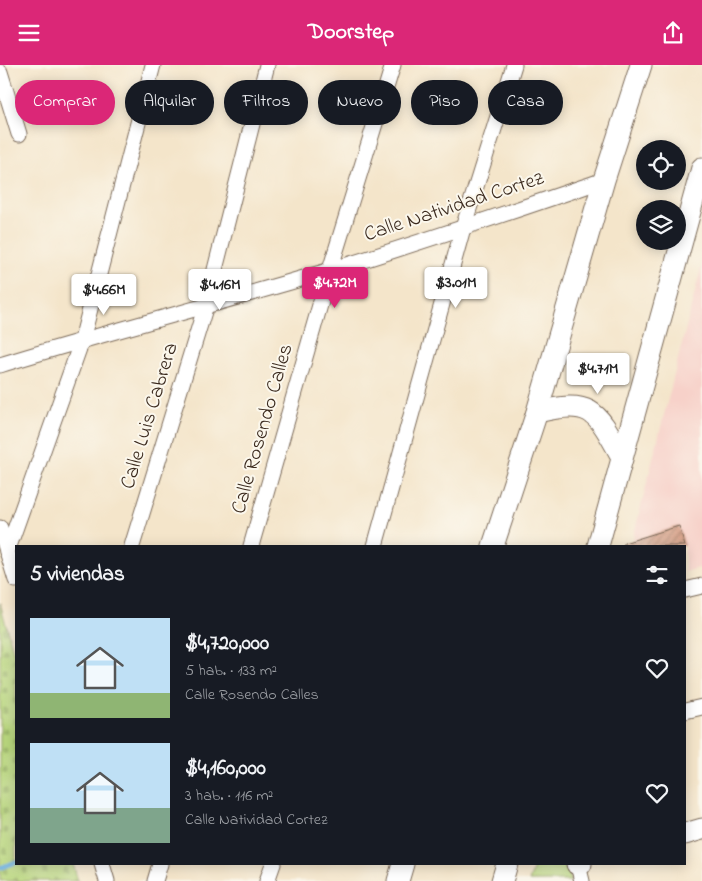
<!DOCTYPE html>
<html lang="es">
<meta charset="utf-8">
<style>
body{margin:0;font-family:"Indie Flower",sans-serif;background:#20242c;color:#f1f3f6;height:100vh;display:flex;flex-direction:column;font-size:19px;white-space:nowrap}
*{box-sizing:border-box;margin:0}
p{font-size:16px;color:#9ea1a6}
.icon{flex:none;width:28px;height:28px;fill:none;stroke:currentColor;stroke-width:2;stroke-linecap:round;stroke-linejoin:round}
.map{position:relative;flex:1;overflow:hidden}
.side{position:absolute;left:15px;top:480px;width:671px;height:320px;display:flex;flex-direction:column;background:#171b24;border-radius:0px;box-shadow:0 2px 12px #0003}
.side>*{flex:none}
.banner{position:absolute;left:15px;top:15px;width:672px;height:45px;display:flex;gap:10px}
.tools{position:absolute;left:636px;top:75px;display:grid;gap:10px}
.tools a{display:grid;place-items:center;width:50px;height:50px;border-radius:50%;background:#171b24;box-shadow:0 2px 12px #0003;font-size:25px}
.price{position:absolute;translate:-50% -42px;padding:0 11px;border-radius:5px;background:#fff;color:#222;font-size:16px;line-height:32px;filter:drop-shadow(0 1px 2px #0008)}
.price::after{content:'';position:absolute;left:50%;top:30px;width:15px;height:11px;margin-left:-8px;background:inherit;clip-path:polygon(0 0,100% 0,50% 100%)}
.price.on{background:#db2777;color:#fff}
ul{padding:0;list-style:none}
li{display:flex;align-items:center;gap:15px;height:125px;padding:0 15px}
li span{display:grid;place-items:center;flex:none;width:140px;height:100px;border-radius:0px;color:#555}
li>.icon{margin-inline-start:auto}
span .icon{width:60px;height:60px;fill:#fffc;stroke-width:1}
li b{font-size:21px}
h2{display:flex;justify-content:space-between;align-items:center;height:60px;padding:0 15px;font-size:21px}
.chip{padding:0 18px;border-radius:22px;background:#171b24;box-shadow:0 2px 12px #0003;font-size:18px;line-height:45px}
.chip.on{background:#db2777;color:#fff}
header{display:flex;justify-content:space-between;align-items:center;height:65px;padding:0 15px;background:#db2777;color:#fff;font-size:22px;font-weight:700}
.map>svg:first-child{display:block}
</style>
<header><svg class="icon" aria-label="menu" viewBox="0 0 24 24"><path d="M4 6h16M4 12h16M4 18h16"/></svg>Doorstep<svg class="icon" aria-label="share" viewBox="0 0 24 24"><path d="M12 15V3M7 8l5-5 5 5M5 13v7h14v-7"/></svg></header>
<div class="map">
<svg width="702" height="816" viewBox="0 0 702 816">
<defs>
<pattern id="cemetery-stones" width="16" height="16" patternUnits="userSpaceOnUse" patternTransform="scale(1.25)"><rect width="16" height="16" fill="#b8d67d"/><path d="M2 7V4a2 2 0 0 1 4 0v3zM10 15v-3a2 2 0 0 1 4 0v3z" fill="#9fb86c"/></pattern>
<pattern id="building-hatch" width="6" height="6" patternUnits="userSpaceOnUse" patternTransform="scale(1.25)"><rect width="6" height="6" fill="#d1957b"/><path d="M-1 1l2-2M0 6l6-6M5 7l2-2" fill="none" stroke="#ab7a64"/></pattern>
</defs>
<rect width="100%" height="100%" fill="#fbf7ec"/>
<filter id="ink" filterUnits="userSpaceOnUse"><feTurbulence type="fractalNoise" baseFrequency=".02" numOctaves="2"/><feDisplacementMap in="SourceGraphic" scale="10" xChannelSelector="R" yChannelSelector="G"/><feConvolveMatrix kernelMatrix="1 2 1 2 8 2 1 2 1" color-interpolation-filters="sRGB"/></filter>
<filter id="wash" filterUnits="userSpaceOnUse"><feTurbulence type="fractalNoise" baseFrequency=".0096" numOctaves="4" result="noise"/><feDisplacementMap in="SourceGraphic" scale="20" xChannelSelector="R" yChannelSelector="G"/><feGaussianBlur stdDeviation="1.12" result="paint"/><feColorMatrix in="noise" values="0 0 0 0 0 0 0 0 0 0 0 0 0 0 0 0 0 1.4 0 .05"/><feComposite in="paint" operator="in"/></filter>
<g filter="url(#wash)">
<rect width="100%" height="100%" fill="#f4e5ca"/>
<path fill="#f7d1c9" d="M702 199V502L685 507V481H631Z"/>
<path fill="url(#cemetery-stones)" stroke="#7a804e" d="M0 538 16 596V799H73L78 816H0Z"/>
<path fill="#b8d67d" stroke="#7a804e" d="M535 799H567L571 816H529Z"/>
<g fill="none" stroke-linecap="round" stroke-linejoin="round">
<path stroke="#68adde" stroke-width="5" d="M0 803 16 797"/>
</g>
<g id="blocks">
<path fill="url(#building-hatch)" d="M679 461 685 481H624V478Z"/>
</g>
</g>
<g filter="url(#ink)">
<use href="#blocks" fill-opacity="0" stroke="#7c6b5a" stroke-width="1"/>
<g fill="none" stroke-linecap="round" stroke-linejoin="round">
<g stroke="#7c6b5a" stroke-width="17">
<g id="street">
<path d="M0 7 19 69"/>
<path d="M0 300C110 266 221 238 331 205 423 177 513 146 604 115"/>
<path d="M0 463 16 515"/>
<path d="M132 481 206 240 267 0"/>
<path d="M251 481 330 205 393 0"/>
<path d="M375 481 463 163 514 0"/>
<path d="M7 487 82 275 153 0"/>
<path d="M685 525 702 521"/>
<path d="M685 646 702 642"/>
<path d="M102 799 107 816"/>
<path d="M578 800 582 816"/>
<path d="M155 816 160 799"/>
<path d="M267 816 273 799"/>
</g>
</g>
<g stroke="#7c6b5a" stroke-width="23">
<g id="secondary">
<path d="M537 347C592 334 596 345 622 392"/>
<path d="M493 481 537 347 604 115 641 0"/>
<path d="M598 481 702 103"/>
<path d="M685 769 702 764"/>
<path d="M577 799H581"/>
<path d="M398 816 403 799"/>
<path d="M502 816 507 799"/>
</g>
</g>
<use href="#street" stroke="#fff" stroke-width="15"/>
<use href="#secondary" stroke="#fff" stroke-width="21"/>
</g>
</g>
<g text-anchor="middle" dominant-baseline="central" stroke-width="4" stroke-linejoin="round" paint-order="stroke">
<g font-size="21" fill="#3b2a1e" stroke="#fbf7ec">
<text transform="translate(454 142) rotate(-18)">Calle Natividad Cortez</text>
<text transform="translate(150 351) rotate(-73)">Calle Luis Cabrera</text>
<text transform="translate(263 364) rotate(-74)">Calle Rosendo Calles</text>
</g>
</g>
</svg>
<div class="tools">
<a><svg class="icon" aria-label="locate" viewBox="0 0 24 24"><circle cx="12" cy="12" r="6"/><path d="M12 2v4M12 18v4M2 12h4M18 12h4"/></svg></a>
<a><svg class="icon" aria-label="layers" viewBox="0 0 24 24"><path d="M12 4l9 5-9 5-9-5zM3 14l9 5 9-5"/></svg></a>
</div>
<b class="price on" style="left:335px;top:244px">$4.72M</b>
<b class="price" style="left:456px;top:244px">$3.01M</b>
<b class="price" style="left:220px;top:246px">$4.16M</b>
<b class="price" style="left:104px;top:251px">$4.66M</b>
<b class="price" style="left:598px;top:330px">$4.71M</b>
<div class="banner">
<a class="chip on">Comprar</a>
<a class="chip">Alquilar</a>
<a class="chip">Filtros</a>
<a class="chip">Nuevo</a>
<a class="chip">Piso</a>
<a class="chip">Casa</a>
</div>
<section class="side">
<h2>5 viviendas<svg class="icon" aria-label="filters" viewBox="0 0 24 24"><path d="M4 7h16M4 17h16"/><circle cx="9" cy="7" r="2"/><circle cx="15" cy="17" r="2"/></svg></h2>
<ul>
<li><span style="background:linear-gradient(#bfe0f5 75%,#8fb573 0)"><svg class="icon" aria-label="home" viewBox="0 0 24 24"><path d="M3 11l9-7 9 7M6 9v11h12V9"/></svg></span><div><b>$4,720,000</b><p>5 hab. · 133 m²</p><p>Calle Rosendo Calles</p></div><svg class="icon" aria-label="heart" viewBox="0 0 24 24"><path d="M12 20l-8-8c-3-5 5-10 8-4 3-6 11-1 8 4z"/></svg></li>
<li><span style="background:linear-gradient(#bfe0f5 65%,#7fa58c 0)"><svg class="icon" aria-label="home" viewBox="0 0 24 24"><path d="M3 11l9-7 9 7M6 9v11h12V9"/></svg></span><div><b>$4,160,000</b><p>3 hab. · 116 m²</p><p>Calle Natividad Cortez</p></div><svg class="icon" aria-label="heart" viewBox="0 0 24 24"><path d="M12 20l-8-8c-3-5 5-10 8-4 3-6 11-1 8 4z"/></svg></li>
</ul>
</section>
</div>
